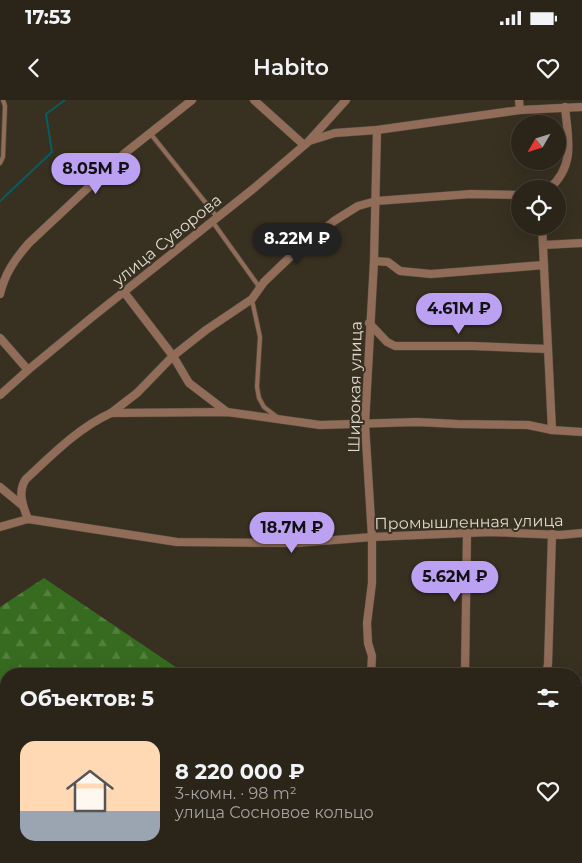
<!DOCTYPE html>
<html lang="ru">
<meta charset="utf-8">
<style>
body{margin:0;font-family:Montserrat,sans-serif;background:#322c22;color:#f1f3f6;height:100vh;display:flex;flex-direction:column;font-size:19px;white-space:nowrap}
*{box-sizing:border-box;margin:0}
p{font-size:16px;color:#a5a4a2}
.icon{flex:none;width:28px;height:28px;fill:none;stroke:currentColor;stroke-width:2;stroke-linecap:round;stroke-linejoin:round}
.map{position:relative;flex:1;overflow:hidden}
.side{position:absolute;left:0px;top:568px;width:582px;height:196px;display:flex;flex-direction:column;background:#2a2419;border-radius:20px 20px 0 0;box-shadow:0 5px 20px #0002,0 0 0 1px #464138}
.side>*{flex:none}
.needle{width:32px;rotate:231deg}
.fabs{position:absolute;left:511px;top:15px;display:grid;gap:10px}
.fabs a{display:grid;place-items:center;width:55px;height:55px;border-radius:50%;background:#2a2419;box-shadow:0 5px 20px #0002,0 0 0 1px #464138;font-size:25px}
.price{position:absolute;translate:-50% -42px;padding:0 11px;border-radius:18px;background:#bca0f2;color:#111;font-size:16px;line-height:32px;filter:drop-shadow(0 1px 2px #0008)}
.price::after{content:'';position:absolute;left:50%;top:30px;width:15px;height:11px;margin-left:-8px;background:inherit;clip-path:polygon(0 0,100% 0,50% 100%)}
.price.on{background:#222;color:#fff}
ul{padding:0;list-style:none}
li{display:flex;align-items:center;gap:15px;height:125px;padding:0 20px}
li+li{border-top:1px solid #464138}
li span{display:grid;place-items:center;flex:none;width:140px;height:100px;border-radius:15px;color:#555}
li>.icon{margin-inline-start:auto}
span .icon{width:60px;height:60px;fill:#fffc;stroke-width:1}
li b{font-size:21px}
h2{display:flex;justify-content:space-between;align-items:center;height:60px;padding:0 20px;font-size:21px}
.status{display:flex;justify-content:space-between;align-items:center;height:35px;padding:0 25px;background:#2a2419;direction:ltr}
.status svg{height:14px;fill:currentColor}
header{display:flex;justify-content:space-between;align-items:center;height:65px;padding:0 20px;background:#2a2419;font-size:22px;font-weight:600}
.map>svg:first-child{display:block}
</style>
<div class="status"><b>17:53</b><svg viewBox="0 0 49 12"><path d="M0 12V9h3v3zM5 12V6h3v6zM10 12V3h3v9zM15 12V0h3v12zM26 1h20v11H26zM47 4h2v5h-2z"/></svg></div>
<header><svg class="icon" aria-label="back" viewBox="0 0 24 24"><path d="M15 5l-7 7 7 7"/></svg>Habito<svg class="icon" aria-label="heart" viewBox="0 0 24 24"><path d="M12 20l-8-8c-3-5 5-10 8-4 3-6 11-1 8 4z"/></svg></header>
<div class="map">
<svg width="582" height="763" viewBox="0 0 582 763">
<defs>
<pattern id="forest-firs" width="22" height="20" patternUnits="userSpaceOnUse" patternTransform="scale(1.25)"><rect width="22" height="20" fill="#376b20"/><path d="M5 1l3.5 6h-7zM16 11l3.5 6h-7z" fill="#54803f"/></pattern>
</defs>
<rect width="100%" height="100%" fill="#383021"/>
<g fill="url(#forest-firs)">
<path d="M44 478 186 574H6V758H34L23 763H0V507Z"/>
<path d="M153 758H415L423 763H143Z"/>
</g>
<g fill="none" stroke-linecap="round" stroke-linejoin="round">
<path stroke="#075e62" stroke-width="2" d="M0 101 52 52 46 14 65 0"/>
<g stroke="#534b3d" stroke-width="5.5">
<g id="service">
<path d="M150 33 217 117"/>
<path d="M0 63 3 57 5 6 3 0"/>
<path d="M212 121 260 188"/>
<path d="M252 200 260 237 257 287 259 298 264 307 277 317"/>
</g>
</g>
<g stroke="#534b3d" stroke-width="9">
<g id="minor">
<path d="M254 0 304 45"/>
<path d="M519 0 520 10"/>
<path d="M309 41 335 33 377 30 520 10 582 7"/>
<path d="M549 89C576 65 568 39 565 7"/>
<path d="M542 126 552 330"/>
<path d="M543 145 582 143"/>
<path d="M374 161 388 162 400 171 431 174 544 165"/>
<path d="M124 192 173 256 189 283 227 312"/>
<path d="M0 194C5 173 15 159 29 143L125 53 192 0"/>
<path d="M369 223 387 242 395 246H472L548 249"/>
<path d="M0 238 28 270"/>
<path d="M0 295 28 270 91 218 253 89 308 42 346 0"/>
<path d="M111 313 137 293 173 256 206 230 252 199 264 182 289 158 334 121 358 106 376 101 471 94 520 95"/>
<path d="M0 387 23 406"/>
<path d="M28 419C23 407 17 391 26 379 52 355 78 328 111 313L227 312 320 325 417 322 457 324 528 325 552 330 582 332"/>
<path d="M0 427 28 419 177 442 297 443 372 437 490 432 560 435 582 433"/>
<path d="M371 574 372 556 368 543 367 523 372 483V437L365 324 374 161 377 30"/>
<path d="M465 574 467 433"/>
<path d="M546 574 548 564 552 434"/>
<path d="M576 752 582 739"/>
</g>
</g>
<use href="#service" stroke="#906c59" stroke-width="4"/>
<use href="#minor" stroke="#906c59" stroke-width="8"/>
</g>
<g text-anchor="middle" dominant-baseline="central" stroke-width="4" stroke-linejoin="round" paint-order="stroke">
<g font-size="16" fill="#dfdbd1" stroke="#383021">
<text transform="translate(167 140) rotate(-39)">улица Суворова</text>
<text transform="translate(355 287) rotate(-89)">Широкая улица</text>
<text transform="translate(469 422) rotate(-1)">Промышленная улица</text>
</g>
</g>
</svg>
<div class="fabs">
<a><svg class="needle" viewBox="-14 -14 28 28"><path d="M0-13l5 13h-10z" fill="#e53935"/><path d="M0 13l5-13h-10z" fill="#a5a4a2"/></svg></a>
<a><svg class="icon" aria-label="locate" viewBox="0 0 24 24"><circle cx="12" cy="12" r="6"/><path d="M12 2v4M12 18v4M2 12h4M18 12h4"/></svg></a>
</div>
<b class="price" style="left:96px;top:95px">8.05M ₽</b>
<b class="price on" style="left:297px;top:165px">8.22M ₽</b>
<b class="price" style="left:459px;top:235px">4.61M ₽</b>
<b class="price" style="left:292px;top:454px">18.7M ₽</b>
<b class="price" style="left:455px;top:503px">5.62M ₽</b>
<section class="side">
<h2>Объектов: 5<svg class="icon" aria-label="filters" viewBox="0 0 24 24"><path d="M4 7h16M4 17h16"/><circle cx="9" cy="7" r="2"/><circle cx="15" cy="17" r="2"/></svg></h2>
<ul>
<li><span style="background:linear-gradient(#ffd9b3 70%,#9aa5b1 0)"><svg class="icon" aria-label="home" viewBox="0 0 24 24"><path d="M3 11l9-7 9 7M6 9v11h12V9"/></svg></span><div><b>8 220 000 ₽</b><p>3-комн. · 98 m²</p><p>улица Сосновое кольцо</p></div><svg class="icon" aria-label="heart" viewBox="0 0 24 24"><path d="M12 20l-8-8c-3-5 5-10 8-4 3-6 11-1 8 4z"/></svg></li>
</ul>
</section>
</div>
